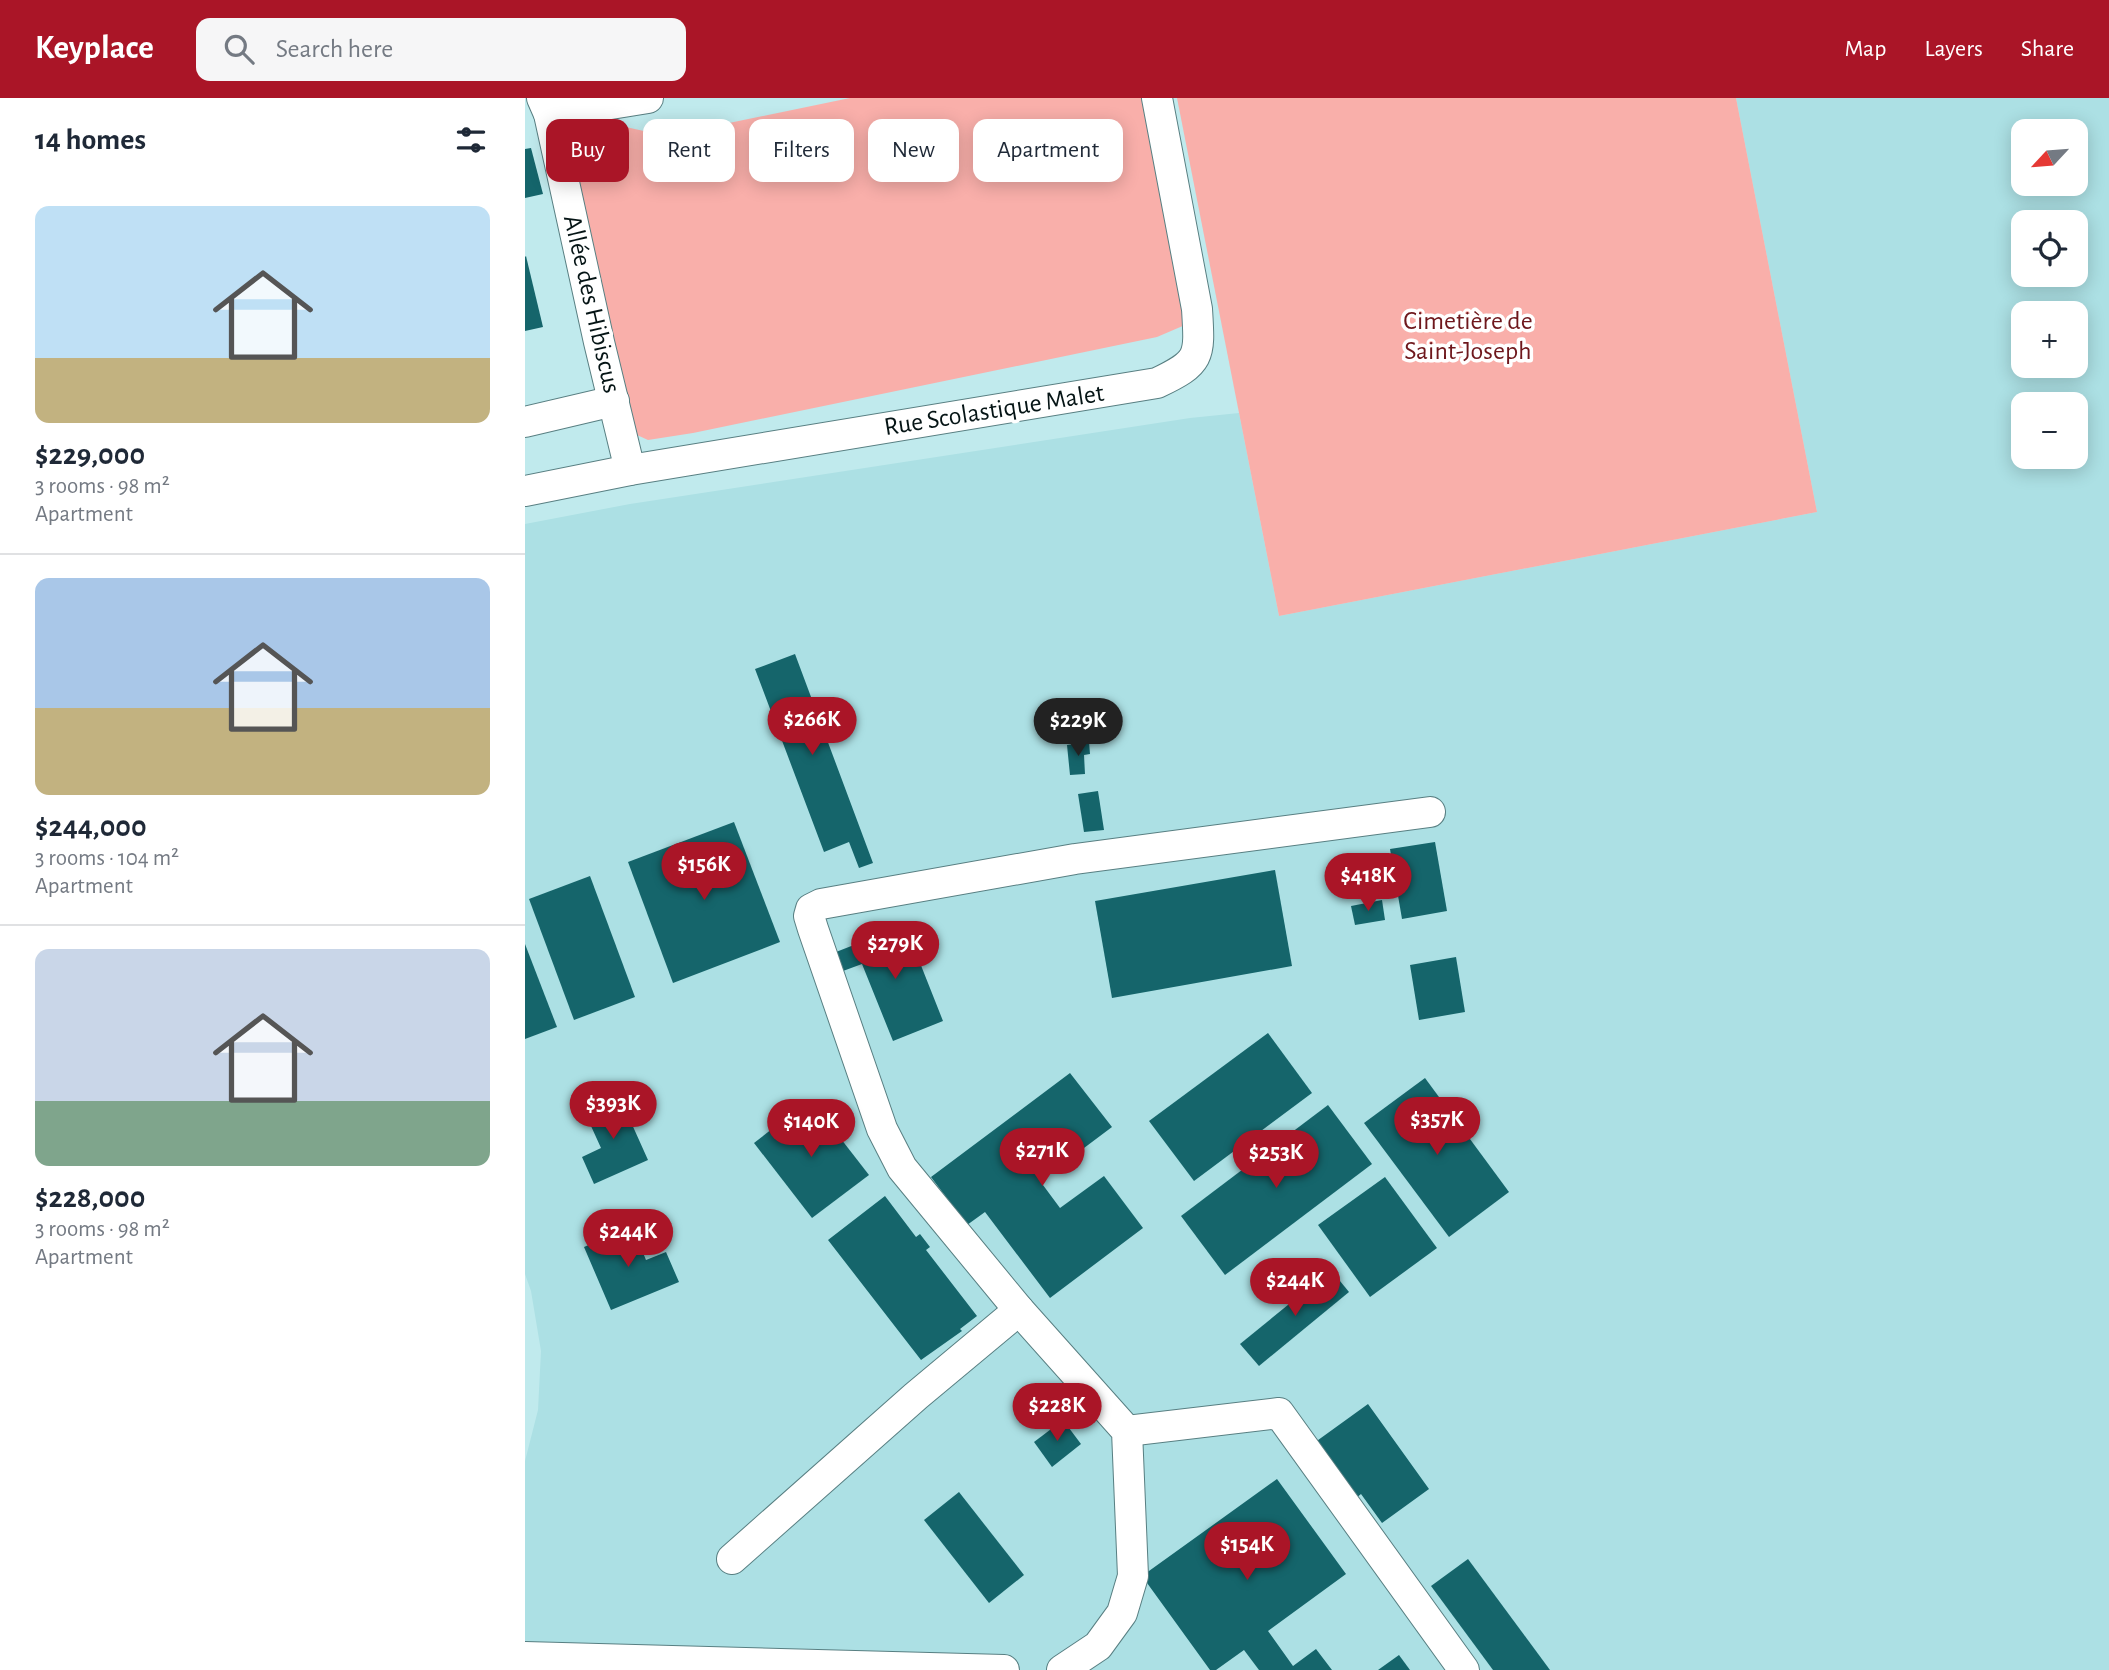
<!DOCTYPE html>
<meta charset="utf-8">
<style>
body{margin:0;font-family:"Alegreya Sans",sans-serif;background:#f6f6f7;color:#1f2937;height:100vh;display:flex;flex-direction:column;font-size:26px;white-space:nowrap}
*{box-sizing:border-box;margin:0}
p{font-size:23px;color:#747a83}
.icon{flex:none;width:38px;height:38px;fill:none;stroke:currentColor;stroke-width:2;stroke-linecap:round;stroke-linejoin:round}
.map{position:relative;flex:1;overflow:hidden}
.sheet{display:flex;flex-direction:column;background:#fff;width:525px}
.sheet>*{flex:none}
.hud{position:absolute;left:21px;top:21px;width:665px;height:63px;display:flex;gap:14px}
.needle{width:46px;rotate:244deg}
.fabs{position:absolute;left:1486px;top:21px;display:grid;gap:14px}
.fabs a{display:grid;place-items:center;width:77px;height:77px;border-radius:14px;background:#fff;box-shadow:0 4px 18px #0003;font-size:35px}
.price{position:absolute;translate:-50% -60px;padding:0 16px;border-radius:24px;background:#aa1527;color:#fff;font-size:23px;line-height:46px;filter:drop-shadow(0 2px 4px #0008)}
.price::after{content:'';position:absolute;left:50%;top:42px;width:21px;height:16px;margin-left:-10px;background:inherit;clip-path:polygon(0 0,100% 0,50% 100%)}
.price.on{background:#222;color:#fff}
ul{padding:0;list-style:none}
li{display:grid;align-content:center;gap:14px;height:371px;padding:0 35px}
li+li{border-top:2px solid #e0e1e3}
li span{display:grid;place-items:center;height:217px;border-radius:14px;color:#555}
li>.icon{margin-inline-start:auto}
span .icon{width:126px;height:126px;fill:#fffc;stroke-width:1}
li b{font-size:30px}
h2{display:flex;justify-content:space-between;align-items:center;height:84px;padding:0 35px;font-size:30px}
.pill{padding:0 24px;border-radius:14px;background:#fff;box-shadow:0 4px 18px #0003;font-size:24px;line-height:63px}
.pill.on{background:#aa1527;color:#fff}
header{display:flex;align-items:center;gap:42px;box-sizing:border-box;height:98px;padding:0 35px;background:#aa1527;color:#fff}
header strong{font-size:33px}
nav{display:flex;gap:38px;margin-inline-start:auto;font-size:24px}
.search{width:490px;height:63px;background:#f6f6f7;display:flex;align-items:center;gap:18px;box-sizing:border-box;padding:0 24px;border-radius:14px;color:#747a83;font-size:26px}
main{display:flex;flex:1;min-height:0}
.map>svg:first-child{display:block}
</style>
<header>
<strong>Keyplace</strong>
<div class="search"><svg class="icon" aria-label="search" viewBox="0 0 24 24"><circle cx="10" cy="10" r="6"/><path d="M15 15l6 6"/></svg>Search here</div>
<nav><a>Map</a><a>Layers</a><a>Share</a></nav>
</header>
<main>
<section class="sheet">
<h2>14 homes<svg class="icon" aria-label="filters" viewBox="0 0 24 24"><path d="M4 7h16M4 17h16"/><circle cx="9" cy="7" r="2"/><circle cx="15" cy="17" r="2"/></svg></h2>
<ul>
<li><span style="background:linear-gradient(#bfe0f5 70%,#c2b280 0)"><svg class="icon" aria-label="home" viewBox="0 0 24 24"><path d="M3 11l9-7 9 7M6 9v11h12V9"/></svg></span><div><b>$229,000</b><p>3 rooms · 98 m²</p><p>Apartment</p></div></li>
<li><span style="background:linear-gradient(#a9c7e8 60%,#c2b280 0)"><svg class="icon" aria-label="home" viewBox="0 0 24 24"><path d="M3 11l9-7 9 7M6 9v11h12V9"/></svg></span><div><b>$244,000</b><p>3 rooms · 104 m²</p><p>Apartment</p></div></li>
<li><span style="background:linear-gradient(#c9d6e8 70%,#7fa58c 0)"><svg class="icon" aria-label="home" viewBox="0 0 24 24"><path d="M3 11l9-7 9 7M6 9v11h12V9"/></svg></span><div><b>$228,000</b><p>3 rooms · 98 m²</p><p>Apartment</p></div></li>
</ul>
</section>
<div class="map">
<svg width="1584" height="1572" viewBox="0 0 1584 1572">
<rect width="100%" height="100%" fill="#c0eaed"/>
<path fill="#ace0e4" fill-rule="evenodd" d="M1211 0H1584V1572H0V1363L13 1312 16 1253 6 1193 0 1176V426L105 406 665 320 714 315 754 518 1292 414ZM1498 33H1550V86H1498ZM1498 124H1550V177H1498ZM1498 215H1550V268H1498ZM1498 306H1550V359H1498Z"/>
<g fill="#f9afaa">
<path d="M325 0H620L660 227 632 239 168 335 123 342 112 337 105 319 48 54 60 38 92 27 141 38Z"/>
<path d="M652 0H1211L1292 414 754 518Z"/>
</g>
<g fill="#15656b">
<path d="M6 50 18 96 0 100V51Z"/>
<path d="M1 158 18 229 0 233V159Z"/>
<path d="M270 556 348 765 334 770 324 744 299 754 230 571Z"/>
<path d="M564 644 565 656 559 657 560 676 545 677 542 647Z"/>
<path d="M573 693 579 732 559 734 553 696Z"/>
<path d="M209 724 255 844 148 885 103 764Z"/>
<path d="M910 744 922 813 877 821 865 751Z"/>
<path d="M750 772 767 868 587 900 570 803Z"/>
<path d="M65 778 110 899 49 922 4 801Z"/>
<path d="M857 802 860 822 830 827 826 808Z"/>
<path d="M380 827 418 923 368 943 337 866 318 873 311 854Z"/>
<path d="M0 846 32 929 0 941Z"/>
<path d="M931 859 940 914 894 922 885 867Z"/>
<path d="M743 935 787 995 669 1083 624 1023Z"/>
<path d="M545 975 587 1029 515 1083 535 1110 579 1078 618 1130 525 1200 460 1114 442 1127 406 1079Z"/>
<path d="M900 980 984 1094 924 1139 839 1025Z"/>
<path d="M92 993 123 1062 69 1086 57 1059 76 1050 61 1017 76 1010 74 1001Z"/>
<path d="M285 1001 344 1077 287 1120 229 1045Z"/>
<path d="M803 1007 847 1066 700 1177 656 1118Z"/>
<path d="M860 1079 912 1150 845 1199 793 1127Z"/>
<path d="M360 1098 391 1139 395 1136 405 1149 401 1152 452 1218 435 1231 437 1233 396 1262 303 1142Z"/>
<path d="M107 1128 121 1162 141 1154 154 1184 86 1212 59 1149Z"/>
<path d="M806 1172 824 1194 734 1268 715 1246Z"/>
<path d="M843 1306 904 1391 857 1425 836 1396 830 1401 789 1345Z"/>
<path d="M538 1322 556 1346 527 1369 509 1344Z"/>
<path d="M752 1381 821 1476 743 1533 768 1568 791 1551 807 1572H734L719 1552 691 1572H685L617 1478Z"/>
<path d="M434 1394 499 1477 464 1505 399 1422Z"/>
<path d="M943 1461 1025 1572H968L906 1488Z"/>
<path d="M874 1557 885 1572H853Z"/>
</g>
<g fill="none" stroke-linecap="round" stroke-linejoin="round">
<g stroke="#587f82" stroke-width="32">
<g id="minor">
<path d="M17 0 24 16 74 244 105 372"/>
<path d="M24 16 123 0"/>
<path d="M0 324 89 303"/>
<path d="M0 393 105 372 632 285C676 264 675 259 672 211L632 0"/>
<path d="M602 1333 754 1315 939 1572"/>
<path d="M207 1461 391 1298 494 1212"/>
<path d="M0 1559 479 1572"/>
<path d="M537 1572 573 1548 597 1515 608 1478 602 1333 494 1212 377 1070 357 1031 288 831 284 818 286 811 296 806 550 761 905 714"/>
</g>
</g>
<use href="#minor" stroke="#fff" stroke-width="30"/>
</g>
<g text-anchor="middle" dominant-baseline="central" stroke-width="7" stroke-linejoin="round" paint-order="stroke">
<g font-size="26" fill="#051415" stroke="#fff">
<text transform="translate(67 206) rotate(77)">Allée des Hibiscus</text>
<text transform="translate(469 312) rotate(-9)">Rue Scolastique Malet</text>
</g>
<g font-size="26" fill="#6e171c" stroke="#fff">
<text x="943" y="223">Cimetière de<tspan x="943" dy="30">Saint-Joseph</tspan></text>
</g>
</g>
</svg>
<div class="fabs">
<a><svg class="needle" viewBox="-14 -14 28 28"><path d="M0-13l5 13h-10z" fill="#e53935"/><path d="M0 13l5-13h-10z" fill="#747a83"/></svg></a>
<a><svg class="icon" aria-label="locate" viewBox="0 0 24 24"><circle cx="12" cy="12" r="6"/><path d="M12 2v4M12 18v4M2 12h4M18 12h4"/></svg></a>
<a>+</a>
<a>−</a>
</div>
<b class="price" style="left:287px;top:659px">$266K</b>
<b class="price on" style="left:553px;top:660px">$229K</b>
<b class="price" style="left:179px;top:804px">$156K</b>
<b class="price" style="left:843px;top:815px">$418K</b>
<b class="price" style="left:370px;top:883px">$279K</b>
<b class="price" style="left:88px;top:1043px">$393K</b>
<b class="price" style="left:912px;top:1059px">$357K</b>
<b class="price" style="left:286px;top:1061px">$140K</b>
<b class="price" style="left:517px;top:1090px">$271K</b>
<b class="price" style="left:751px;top:1092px">$253K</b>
<b class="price" style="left:103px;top:1171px">$244K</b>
<b class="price" style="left:770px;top:1220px">$244K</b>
<b class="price" style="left:532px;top:1345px">$228K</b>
<b class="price" style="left:722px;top:1484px">$154K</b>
<div class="hud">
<a class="pill on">Buy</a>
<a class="pill">Rent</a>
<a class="pill">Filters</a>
<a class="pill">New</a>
<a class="pill">Apartment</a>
</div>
</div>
</main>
